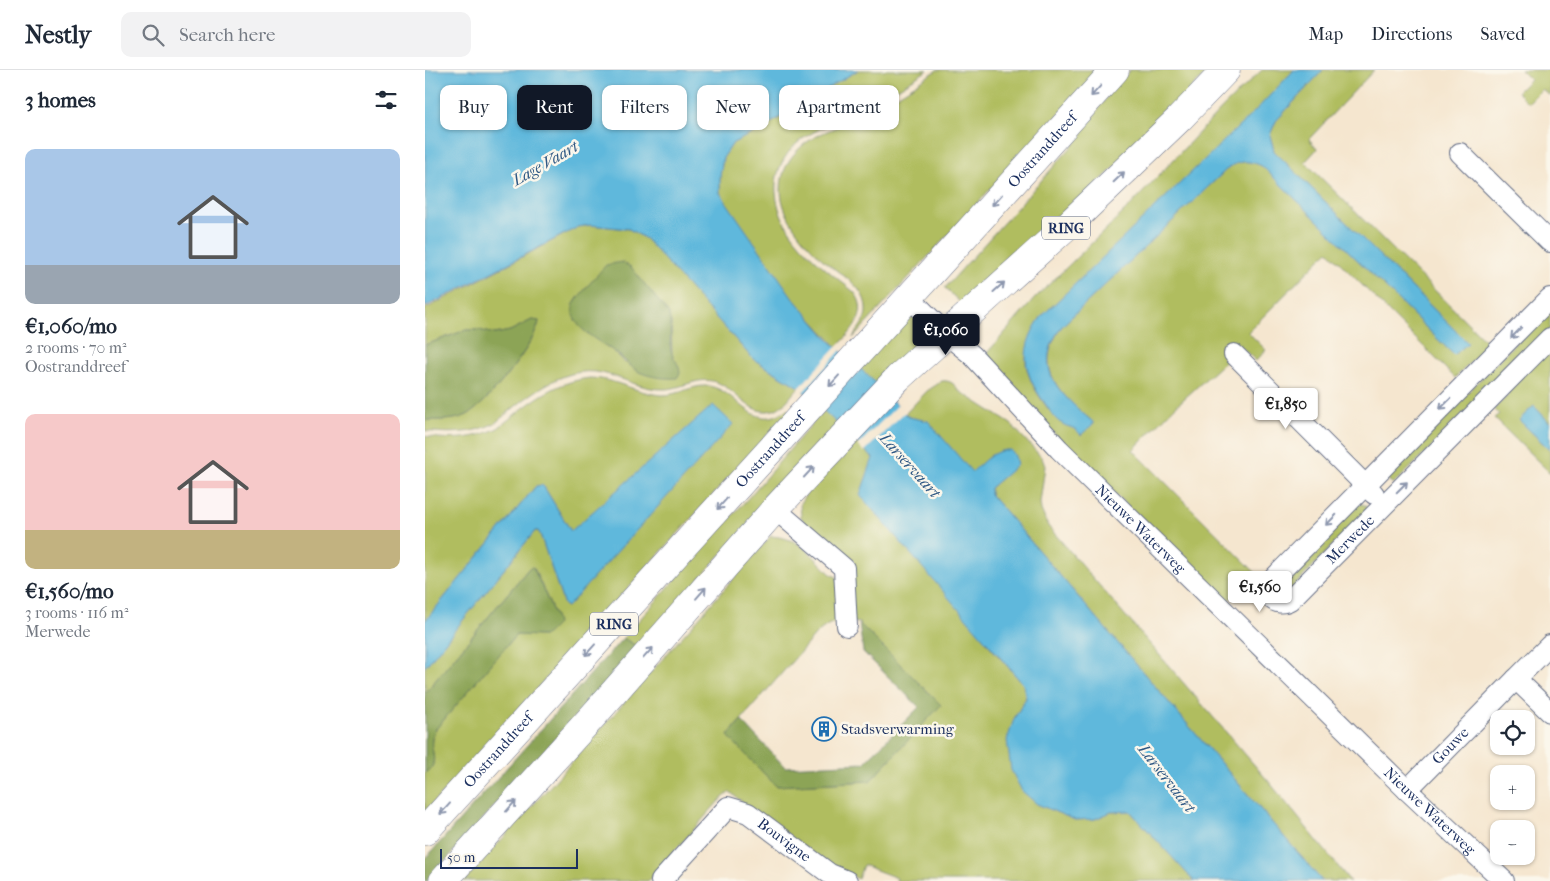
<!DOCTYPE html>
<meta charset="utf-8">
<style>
body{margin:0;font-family:"IM FELL French Canon",serif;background:#f2f2f3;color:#1f2937;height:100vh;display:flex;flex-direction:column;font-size:19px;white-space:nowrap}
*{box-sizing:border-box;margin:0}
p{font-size:16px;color:#747a83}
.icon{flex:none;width:28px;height:28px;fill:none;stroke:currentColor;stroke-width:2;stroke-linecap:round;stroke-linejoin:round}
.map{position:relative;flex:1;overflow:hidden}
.sheet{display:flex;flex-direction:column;background:#fff;width:425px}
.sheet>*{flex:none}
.top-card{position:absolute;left:15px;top:15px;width:475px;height:45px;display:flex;gap:10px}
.controls{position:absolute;left:1065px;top:640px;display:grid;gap:10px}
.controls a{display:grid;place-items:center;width:45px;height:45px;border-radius:10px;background:#fff;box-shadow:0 1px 4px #0004;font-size:25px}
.scale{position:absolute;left:15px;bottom:12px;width:138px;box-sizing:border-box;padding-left:5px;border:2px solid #1b2f5e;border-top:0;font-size:14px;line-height:18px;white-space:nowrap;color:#1b2f5e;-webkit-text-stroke:4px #fbf7ec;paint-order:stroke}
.price{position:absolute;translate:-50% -42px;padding:0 11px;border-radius:5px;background:#fff;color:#222;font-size:16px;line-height:32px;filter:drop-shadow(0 1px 2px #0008)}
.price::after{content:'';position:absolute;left:50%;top:30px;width:15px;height:11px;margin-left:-8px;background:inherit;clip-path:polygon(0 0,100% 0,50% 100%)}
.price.selected{background:#111827;color:#fff}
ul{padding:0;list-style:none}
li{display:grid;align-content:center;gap:10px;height:265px;padding:0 25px}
li span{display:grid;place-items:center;height:155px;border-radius:10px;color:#555}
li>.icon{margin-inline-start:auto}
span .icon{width:90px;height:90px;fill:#fffc;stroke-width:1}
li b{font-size:21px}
h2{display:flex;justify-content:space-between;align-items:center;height:60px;padding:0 25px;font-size:21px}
.pill{padding:0 18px;border-radius:10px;background:#fff;box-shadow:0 1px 4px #0004;font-size:18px;line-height:45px}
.pill.selected{background:#111827;color:#fff}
header{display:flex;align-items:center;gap:30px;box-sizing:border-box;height:70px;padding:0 25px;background:#fff;border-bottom:1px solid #e0e1e3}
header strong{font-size:24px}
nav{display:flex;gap:28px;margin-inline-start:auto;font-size:18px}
.search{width:350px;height:45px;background:#f2f2f3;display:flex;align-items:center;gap:12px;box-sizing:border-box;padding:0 18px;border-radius:10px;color:#747a83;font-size:19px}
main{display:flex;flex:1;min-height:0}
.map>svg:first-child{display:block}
</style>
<header>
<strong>Nestly</strong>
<div class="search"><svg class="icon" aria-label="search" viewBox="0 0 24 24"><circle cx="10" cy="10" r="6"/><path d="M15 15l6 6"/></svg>Search here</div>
<nav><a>Map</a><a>Directions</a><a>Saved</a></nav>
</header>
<main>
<section class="sheet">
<h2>3 homes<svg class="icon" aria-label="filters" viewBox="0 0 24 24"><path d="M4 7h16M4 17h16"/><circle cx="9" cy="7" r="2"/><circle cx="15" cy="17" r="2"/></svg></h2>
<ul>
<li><span style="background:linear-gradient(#a9c7e8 75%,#9aa5b1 0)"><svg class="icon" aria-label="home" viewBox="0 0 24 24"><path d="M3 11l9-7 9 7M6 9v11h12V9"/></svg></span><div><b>€1,060/mo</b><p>2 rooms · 70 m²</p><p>Oostranddreef</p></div></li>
<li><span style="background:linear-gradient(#f6c9c9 75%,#c2b280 0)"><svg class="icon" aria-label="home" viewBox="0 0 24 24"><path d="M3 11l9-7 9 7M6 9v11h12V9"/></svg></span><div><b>€1,560/mo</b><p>3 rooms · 116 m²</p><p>Merwede</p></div></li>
</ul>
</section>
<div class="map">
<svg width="1125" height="811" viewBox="0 0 1125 811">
<rect width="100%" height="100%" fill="#fbf7ec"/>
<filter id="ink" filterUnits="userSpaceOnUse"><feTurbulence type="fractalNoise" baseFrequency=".02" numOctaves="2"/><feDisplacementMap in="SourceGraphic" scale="10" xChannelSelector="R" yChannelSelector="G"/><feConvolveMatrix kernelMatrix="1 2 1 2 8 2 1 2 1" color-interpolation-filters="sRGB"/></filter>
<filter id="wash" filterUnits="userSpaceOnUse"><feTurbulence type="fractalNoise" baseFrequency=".0096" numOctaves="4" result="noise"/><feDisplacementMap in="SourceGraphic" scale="20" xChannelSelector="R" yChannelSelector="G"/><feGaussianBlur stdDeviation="1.12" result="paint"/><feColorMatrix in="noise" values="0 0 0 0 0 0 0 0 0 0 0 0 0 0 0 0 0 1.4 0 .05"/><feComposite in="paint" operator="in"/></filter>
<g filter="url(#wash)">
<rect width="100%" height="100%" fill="#f5e6cf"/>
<g fill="#b0bd5f" stroke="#66765e" fill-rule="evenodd">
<path d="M433 0H503C478 16 453 31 427 44 410 53 391 59 376 70 363 80 353 95 351 112 347 161 395 194 429 222 446 243 426 262 412 277L367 228 306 140 295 123V106L298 88 308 73 336 59Z"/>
<path d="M512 0H675L428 268C433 258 442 251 441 238 440 215 412 203 397 189 378 171 356 146 356 119 356 102 364 87 377 76 392 63 414 57 431 49 459 34 486 18 512 0Z"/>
<path d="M705 0H784L708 80 540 237 520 218 649 74 686 21Z"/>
<path d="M837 0H869L831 41 617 246C609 256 600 280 601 293 602 312 629 356 650 358 655 358 663 353 668 352 634 323 606 298 638 255L803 98C815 90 824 90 837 96L1029 285 1043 273 849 81 845 65 851 51 898 0H949L884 69 892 79 880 92 1064 274 1030 308 903 181 823 262 841 280 831 291 816 277 750 337 708 380 831 503 801 533 640 375 572 301 562 283 611 227 704 137 798 37Z"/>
<path d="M1096 0H1125V26L1117 19 1103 33 1092 22 1105 9Z"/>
<path d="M165 155 204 159 221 169 328 289 374 317C365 326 358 340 343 341 322 343 309 318 291 312 272 306 257 319 239 319 217 320 197 307 177 303 136 294 99 330 70 353 48 364 24 364 0 361V350C13 350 30 351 42 345 61 336 112 272 114 251L107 250 85 261 70 264 54 260H41L0 275V239L153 157ZM149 246 246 251 247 284 200 293C184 272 163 271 149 246Z"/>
<path d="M1125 237V260L969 414 964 411 962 406Z"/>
<path d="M485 243 505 267 454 316 434 299Z"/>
<path d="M1125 276V353L1109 336 1094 350 1125 380V403L1069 348 1074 344 1069 339 1084 324 1081 321Z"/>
<path d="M165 308C189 308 211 323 236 325 254 326 270 312 288 317 315 325 330 364 362 339L364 341 0 742V703C3 700 8 697 8 694 11 682 2 676 10 660L91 565 118 566 130 546 109 498H104L0 623V597L110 461H113L115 464 139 535 142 537 307 354 146 461 119 417 116 415 111 416 0 551V366C25 371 50 369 73 358 102 335 127 312 165 308Z"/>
<path d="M517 311C525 310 530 314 534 321L586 354 617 388 620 396 615 433 616 440 623 456 845 713 925 811H897L565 424V418L591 395 566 385 547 403 503 352 484 347 480 344 502 321Z"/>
<path d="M399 340 414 353 213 577 198 568 324 427Z"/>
<path d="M433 372 449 388 562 573 598 614 601 628 589 649 612 734 650 750 670 749 686 742 705 741 769 811H471L472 808 438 795 433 809C388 785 344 755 305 722L294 731 223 811H39L137 703 346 466C369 468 379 476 394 492 401 498 403 504 412 507L415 551C405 552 398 558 391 564L303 665 351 716 445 711 515 635 434 553 428 552 427 495 382 456 376 447 375 433 386 417Z"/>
<path d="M933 433 940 435 942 439 858 528 849 518Z"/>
</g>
<g fill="#8ca456" stroke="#546a5a">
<path d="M197 192 206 197 244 244C247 256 244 269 246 281 248 289 254 292 255 303L252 308C240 309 225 307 214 302 205 297 199 289 191 283 177 272 140 256 149 234 153 226 174 203 181 195Z"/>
<path d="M107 250 114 251C112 271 61 336 42 345 30 351 13 350 0 350V275L41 260H54L70 264 85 261Z"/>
<path d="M108 497 130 546 132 554 122 564 118 566 91 565 10 660C2 676 11 682 8 694 8 697 3 700 0 703V623L104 498Z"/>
<path d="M434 553 516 635 445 711 351 716 303 666 316 650 360 697 439 693 494 637 438 582Z"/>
<path d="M198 568 213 577 2 811H0V789Z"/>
</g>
<g fill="#5eb8dc" stroke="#3c749d">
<path d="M0 0H433L336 59 308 73 298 88 295 106V123L368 228 404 270 454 316 480 344 484 347 503 351 547 402C558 392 569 379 585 380L590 386 592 395 565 418V424L897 811H769L705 741 686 742 670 749 650 750 612 734 597 721 586 700 582 670 589 649 601 628 598 614 435 425 448 388 374 317 328 289 221 169 204 159 165 155 153 157 0 237Z"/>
<path d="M869 0H898L851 51 845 65 849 81 1043 273 1029 285 837 96C824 90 815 90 803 98L638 255C605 298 634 323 668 352V354L656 365C648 355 645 359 636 353 629 349 624 339 619 332 597 302 594 277 617 246L830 41Z"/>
<path d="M288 335 308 354 142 537 139 535 115 464 113 461H110L0 597V551L111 416 117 415 119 417 146 461Z"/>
<path d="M1109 336 1125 353V380L1094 350Z"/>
</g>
<g fill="#f5e6cf">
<path d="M413 275 417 279 377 323 373 319Z"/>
<path d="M474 334 481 341 439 382 433 375Z"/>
</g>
</g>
<g filter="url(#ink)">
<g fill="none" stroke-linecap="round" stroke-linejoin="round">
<g stroke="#676f86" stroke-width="22">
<g id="minor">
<path d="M1035 83 1125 172"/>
<path id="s1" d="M484 227 521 264 547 285 634 379 982 720 1079 811"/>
<path id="s2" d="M1125 228 846 511C839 526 850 538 865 530L1125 268"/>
<path d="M809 284 949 424"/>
<path d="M350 439 419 498 422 556"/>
<path d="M1091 609 1125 575"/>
<path id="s3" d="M982 720 1091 609 1125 642"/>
<path id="s4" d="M236 811 303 737 323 743 405 804 422 811"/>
</g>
</g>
<g stroke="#676f86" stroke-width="29">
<g id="primary">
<path id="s5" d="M0 761 690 0"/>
<path d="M18 811 168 646 350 439 473 308 643 155 754 49 801 0"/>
</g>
</g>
<use href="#minor" stroke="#fff" stroke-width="20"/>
<use href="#primary" stroke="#fff" stroke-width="28"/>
</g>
<defs><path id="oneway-shaft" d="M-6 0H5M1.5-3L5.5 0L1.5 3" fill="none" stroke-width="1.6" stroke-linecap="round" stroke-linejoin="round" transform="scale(1.25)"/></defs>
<g stroke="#8d97ae">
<use href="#oneway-shaft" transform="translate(671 21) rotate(132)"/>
<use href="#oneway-shaft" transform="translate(694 107) rotate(-44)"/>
<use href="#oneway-shaft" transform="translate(572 130) rotate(132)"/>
<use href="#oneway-shaft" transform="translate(574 217) rotate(-42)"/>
<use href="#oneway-shaft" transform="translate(1091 263) rotate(134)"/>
<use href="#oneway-shaft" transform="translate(409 311) rotate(132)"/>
<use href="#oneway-shaft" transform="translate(1020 334) rotate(135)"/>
<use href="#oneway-shaft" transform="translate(384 402) rotate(-47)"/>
<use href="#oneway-shaft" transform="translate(977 417) rotate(-45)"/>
<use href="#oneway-shaft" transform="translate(297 434) rotate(132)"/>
<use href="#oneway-shaft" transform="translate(906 450) rotate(135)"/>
<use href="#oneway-shaft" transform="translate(276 523) rotate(-49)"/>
<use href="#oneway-shaft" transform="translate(165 580) rotate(132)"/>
<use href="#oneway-shaft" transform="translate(223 583) rotate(-48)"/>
<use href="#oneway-shaft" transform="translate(86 736) rotate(-48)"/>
<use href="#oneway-shaft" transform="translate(20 739) rotate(132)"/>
</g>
</g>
<defs>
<g id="building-ring" transform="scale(1.25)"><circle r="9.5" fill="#fbf7ec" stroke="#1f6fb2" stroke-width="1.5"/><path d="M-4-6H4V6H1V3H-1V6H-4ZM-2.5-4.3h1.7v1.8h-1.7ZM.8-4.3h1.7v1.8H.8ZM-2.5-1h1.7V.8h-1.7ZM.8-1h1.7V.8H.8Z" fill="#1f6fb2"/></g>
</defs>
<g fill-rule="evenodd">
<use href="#building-ring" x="399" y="659"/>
</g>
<g text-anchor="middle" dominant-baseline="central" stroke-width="5" stroke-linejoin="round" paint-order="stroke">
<g fill="#fbf7ec" stroke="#5e6b89" stroke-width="1">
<rect x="617" y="146.5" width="48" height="23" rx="4"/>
<rect x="165" y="542.5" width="48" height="23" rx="4"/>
</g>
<g font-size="14" font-weight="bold" fill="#1b2f5e">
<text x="641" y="158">RING</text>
<text x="189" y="554">RING</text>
</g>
<g font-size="15" fill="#1b2f5e" stroke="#fbf7ec">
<text stroke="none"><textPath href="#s5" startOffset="919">Oostranddreef</textPath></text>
<text stroke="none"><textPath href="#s5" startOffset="514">Oostranddreef</textPath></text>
<text stroke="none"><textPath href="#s1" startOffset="328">Nieuwe Waterweg</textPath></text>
<text stroke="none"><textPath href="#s2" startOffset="521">Merwede</textPath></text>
<text stroke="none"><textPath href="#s3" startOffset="62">Gouwe</textPath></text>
<text stroke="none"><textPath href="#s5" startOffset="109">Oostranddreef</textPath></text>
<text stroke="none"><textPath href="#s1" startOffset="732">Nieuwe Waterweg</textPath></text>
<text stroke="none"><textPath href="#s4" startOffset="166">Bouvigne</textPath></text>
</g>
<g font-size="15" fill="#1b2f5e" stroke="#fbf7ec" text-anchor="start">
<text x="416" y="659">Stadsverwarming</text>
</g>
<g font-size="16" font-style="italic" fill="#2f5884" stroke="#fbf7ec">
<text transform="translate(120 93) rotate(-30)">Lage Vaart</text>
<text transform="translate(485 395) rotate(48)">Larservaart</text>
<text transform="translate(742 708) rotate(52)">Larservaart</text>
</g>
</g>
</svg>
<div class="controls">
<a><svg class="icon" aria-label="locate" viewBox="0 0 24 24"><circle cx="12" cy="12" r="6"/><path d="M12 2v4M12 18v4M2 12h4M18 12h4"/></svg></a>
<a>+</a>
<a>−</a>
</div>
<div class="scale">50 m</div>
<b class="price selected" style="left:521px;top:286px">€1,060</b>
<b class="price" style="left:861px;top:360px">€1,850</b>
<b class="price" style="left:835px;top:543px">€1,560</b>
<div class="top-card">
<a class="pill">Buy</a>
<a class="pill selected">Rent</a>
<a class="pill">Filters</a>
<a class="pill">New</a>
<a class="pill">Apartment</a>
</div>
</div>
</main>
